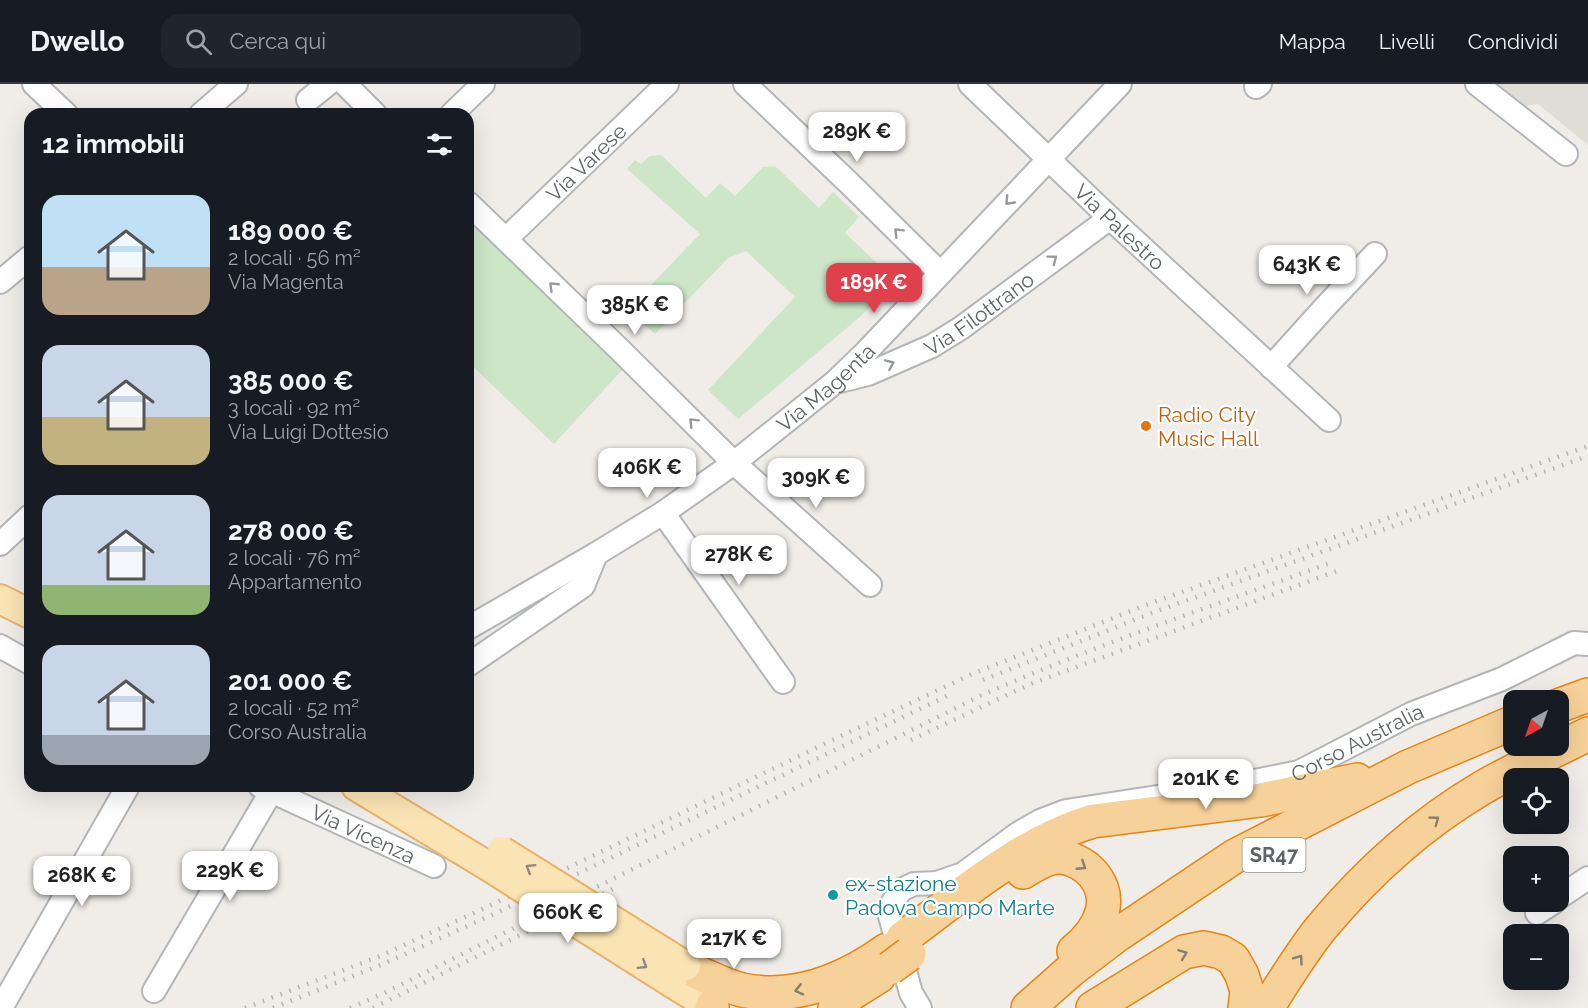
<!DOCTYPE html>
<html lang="it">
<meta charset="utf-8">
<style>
body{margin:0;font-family:Raleway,sans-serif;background:#20242c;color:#f1f3f6;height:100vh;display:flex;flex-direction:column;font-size:22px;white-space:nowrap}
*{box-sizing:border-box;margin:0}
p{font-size:20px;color:#9ea1a6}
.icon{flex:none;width:33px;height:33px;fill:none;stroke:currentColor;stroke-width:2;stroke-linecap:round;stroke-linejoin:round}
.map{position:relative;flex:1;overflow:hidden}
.side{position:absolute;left:24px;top:24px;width:450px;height:684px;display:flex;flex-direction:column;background:#171b24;border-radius:18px;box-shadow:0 6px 24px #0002}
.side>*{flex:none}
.needle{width:39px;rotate:220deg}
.buttons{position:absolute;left:1503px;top:606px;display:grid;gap:12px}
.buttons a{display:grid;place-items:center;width:66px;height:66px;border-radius:12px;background:#171b24;box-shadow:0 6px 24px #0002;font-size:30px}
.price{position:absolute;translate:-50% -51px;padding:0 14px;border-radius:12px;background:#fff;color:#222;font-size:20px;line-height:39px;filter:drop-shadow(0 2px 3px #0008)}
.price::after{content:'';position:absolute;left:50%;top:36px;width:18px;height:14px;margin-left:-9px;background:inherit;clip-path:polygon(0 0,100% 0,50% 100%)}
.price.selected{background:#df404c;color:#fff}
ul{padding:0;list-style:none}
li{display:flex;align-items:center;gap:18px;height:150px;padding:0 18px}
li span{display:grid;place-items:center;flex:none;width:168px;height:120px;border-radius:18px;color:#555}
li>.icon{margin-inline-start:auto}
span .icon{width:72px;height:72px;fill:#fffc;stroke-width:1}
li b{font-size:26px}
h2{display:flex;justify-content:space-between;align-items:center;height:72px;padding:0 18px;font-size:26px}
header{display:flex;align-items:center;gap:36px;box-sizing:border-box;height:84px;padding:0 30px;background:#171b24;border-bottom:2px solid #363941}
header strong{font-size:28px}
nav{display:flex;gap:33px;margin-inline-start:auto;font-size:21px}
.search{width:420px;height:54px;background:#20242c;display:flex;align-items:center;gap:15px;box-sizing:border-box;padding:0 21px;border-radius:18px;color:#9ea1a6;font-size:22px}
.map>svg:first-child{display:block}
</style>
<header>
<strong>Dwello</strong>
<div class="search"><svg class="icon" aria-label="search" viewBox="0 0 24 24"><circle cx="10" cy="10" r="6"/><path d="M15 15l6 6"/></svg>Cerca qui</div>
<nav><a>Mappa</a><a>Livelli</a><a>Condividi</a></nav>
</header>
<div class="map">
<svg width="1588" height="924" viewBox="0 0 1588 924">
<rect width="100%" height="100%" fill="#f0ede8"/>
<path fill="#e0ddd7" d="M1490 0H1588V61L1538 20 1519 23Z"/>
<g fill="#cce6c7">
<path d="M661 71 706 114 720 99 735 112 763 83 775 82 819 124 833 108 859 133 845 149 889 190 890 201 861 232 738 335 708 306 795 213 746 167 728 174 655 250 628 225 700 150 627 85 635 76 641 80 650 72Z"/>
<path d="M468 136 623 285 554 360 468 278Z"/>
</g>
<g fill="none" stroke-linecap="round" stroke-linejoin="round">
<g stroke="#b3b6b9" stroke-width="26">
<g id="minor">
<path d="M34 0 66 30"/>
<path d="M345 0 375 30"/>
<path d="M745 0 850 100 940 189"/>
<path id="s1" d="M970 0 1110 134 1329 336"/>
<path d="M1477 0 1566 70"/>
<path d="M1256 3 1260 0"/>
<path d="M308 16 328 0"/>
<path d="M201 30 236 0"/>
<path d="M452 30 483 0"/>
<path d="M468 119 617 263 734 379 870 501"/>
<path id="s2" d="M506 155 667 0"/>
<path d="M0 198 30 173"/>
<path d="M1271 283 1327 221 1375 170"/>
<path id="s3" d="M836 298 868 290 932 262 961 244 1110 134"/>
<path d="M663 429 783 598"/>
<path d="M0 460 30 432"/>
<path id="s4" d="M468 544 596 470 663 429 734 379 835 298 866 268 1120 0"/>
<path d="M0 562 30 579"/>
<path d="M468 581 583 502 596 470"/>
<path id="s5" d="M260 702 434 782"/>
<path d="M1558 814 1588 794"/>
<path d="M1537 829 1554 818"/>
<path d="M154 907 271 708"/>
<path d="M1 924 128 702"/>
<path id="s6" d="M920 924 911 909 890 832 893 818 901 806 914 800 937 799 963 790 1019 749 1040 737 1066 727 1235 701 1299 688 1411 630 1502 595 1574 559 1588 560"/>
</g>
</g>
<g stroke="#e9b269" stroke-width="32">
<g id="major">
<path d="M0 515 30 530"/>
<path d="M356 702 488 782"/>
<path d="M672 899 713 924"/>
</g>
</g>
<g stroke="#e98410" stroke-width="36">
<g id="highway">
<path d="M1558 622 1588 611"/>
<path d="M1023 788C1033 782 1044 774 1057 773 1067 772 1079 778 1087 784 1118 811 1101 845 1074 867"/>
<path d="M903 854C960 812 1024 757 1093 737L1261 716 1357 696"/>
<path d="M694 887C709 893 726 902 742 906 794 917 845 896 887 866"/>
<path d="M712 923V924"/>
<path d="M835 924 849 911 879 892"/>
<path d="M1028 924 1071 886 1117 851 1235 772 1408 683 1514 638"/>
<path d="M1093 924 1184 868 1204 864 1221 868 1233 875 1242 891 1247 907 1245 924"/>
<path d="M1267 924C1284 897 1301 869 1321 844 1366 790 1421 740 1482 704 1516 684 1553 668 1588 650"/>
</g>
</g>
<use href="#minor" stroke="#fff" stroke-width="22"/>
<use href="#major" stroke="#fae4b4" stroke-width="28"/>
<use href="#highway" stroke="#f6d199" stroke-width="33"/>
<g stroke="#b4b5b5" stroke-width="4.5" stroke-dasharray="1.5 8" stroke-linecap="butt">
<path d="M983 596 1149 530 1588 372"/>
<path d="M911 656 1033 599 1337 487"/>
<path d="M245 924 380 872 489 822 820 662 972 590 1146 521 1588 362"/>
<path d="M273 924 383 880 494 830 953 609"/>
<path d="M350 924 384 909 982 611C1096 561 1215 521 1333 478"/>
<path d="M373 924 613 805"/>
</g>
<g stroke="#e9b269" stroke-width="32" stroke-linecap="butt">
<g id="major-bridge">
<path d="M502 767 686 882"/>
<path d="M488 782 672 899"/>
</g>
</g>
<g stroke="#e98410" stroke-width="36" stroke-linecap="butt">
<path id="highway-bridge" d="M890 884 909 870"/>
</g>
<use href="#major-bridge" stroke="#fae4b4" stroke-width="28"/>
<use href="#highway-bridge" stroke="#f6d199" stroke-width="33"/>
</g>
<defs><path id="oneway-chevron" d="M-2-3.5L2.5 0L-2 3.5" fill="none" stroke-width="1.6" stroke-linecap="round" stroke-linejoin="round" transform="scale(1.5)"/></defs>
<g stroke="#979a9c">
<use href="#oneway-chevron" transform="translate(1009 117) rotate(134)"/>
<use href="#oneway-chevron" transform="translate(898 148) rotate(-135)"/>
<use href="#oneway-chevron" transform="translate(1053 175) rotate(-37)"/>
<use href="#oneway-chevron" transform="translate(553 202) rotate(-136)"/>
<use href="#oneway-chevron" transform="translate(890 280) rotate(-23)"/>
<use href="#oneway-chevron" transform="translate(693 338) rotate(-135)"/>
</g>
<g stroke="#857f74">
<use href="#oneway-chevron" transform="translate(1435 736) rotate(-37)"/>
<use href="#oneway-chevron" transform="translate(1082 782) rotate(33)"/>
<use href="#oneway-chevron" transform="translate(1183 870) rotate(-21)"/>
<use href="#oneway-chevron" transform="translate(1299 875) rotate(-54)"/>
<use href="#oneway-chevron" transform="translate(799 906) rotate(167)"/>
</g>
<g stroke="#8e8a7e">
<use href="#oneway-chevron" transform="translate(530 784) rotate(-148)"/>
<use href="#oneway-chevron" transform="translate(643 881) rotate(32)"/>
</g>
<circle fill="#e8710a" stroke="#fff" stroke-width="2" cx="1146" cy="342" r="6"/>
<circle fill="#0f9aa8" stroke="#fff" stroke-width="2" cx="833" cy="811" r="6"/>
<g text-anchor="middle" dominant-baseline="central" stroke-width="4.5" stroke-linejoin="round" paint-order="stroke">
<rect fill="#fff" stroke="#8f9295" stroke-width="1.5" x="1242.5" y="754" width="63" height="34" rx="4.5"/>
<g font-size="20" font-weight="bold" fill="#5f6467">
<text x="1274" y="771">SR47</text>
</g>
<g font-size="21" fill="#5f6467" stroke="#fff">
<text stroke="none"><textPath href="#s2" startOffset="111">Via Varese</textPath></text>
<text stroke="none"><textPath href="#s1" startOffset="207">Via Palestro</textPath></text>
<text stroke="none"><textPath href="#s3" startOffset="160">Via Filottrano</textPath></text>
<text stroke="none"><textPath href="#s4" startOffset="432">Via Magenta</textPath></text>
<text stroke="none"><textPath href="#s6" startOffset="614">Corso Australia</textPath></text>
<text stroke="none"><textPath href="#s5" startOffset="114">Via Vicenza</textPath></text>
</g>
<g font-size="21" fill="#c56008" stroke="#fff" text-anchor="start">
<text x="1158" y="330">Radio City<tspan x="1158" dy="24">Music Hall</tspan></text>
</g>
<g font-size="21" fill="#0d838f" stroke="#fff" text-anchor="start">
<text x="845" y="799">ex-stazione<tspan x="845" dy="24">Padova Campo Marte</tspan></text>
</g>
</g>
</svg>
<div class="buttons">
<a><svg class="needle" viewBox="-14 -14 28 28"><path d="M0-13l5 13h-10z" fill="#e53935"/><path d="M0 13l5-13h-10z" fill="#9ea1a6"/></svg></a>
<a><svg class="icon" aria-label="locate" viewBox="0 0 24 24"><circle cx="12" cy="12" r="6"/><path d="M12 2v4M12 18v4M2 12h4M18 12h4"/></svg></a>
<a>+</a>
<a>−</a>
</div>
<b class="price" style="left:857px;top:79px">289K €</b>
<b class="price" style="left:1307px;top:212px">643K €</b>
<b class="price selected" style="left:874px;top:230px">189K €</b>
<b class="price" style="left:635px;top:252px">385K €</b>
<b class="price" style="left:647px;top:415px">406K €</b>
<b class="price" style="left:816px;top:425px">309K €</b>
<b class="price" style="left:739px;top:502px">278K €</b>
<b class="price" style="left:1206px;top:726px">201K €</b>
<b class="price" style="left:230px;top:818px">229K €</b>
<b class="price" style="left:82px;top:823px">268K €</b>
<b class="price" style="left:568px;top:860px">660K €</b>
<b class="price" style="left:734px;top:886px">217K €</b>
<section class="side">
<h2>12 immobili<svg class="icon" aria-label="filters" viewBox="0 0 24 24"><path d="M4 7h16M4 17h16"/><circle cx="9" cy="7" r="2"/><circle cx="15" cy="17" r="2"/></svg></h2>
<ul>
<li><span style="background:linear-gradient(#bfe0f5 60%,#b9a48a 0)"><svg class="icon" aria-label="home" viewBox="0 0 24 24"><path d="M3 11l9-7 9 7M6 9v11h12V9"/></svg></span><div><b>189 000 €</b><p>2 locali · 56 m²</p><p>Via Magenta</p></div></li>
<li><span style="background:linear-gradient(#c9d6e8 60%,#c2b280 0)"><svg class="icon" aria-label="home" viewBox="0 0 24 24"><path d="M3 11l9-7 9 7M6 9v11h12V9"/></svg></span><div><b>385 000 €</b><p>3 locali · 92 m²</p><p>Via Luigi Dottesio</p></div></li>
<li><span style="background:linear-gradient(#c9d6e8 75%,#8fb573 0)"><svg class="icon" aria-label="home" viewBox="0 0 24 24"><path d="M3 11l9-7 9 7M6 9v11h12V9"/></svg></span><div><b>278 000 €</b><p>2 locali · 76 m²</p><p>Appartamento</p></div></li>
<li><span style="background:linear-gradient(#c9d6e8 75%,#9aa5b1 0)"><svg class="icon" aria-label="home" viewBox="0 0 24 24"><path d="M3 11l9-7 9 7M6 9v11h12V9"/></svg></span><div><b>201 000 €</b><p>2 locali · 52 m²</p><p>Corso Australia</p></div></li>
</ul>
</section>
</div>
